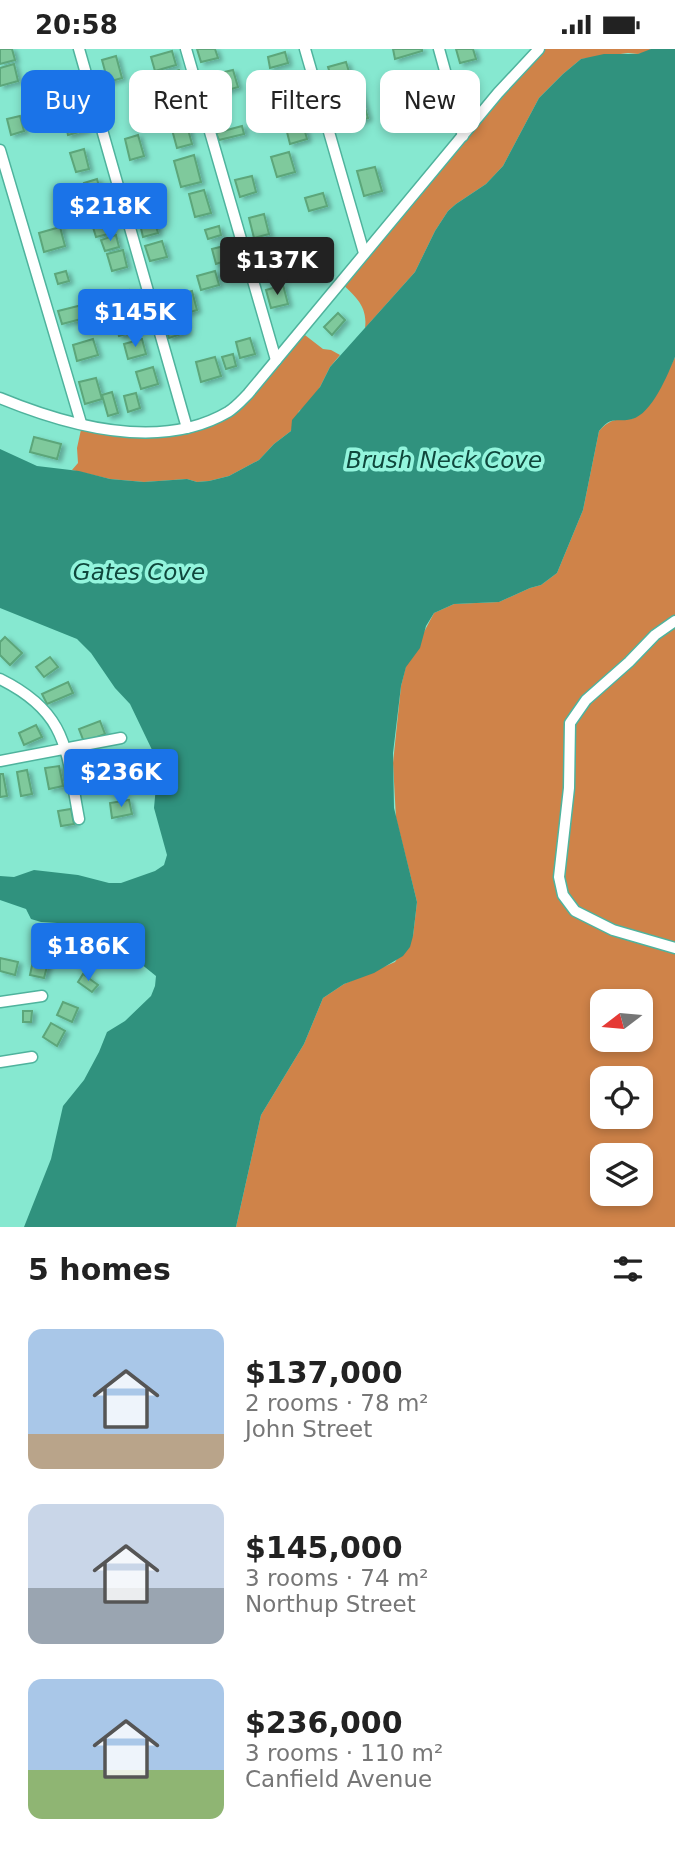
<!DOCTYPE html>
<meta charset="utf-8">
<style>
body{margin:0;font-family:"DejaVu Sans",sans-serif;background:#f2f2f2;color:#222;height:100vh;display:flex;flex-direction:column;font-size:26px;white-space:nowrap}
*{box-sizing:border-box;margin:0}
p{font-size:23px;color:#767676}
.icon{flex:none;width:38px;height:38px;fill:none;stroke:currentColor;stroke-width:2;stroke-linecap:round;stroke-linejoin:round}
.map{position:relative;height:1178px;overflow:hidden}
.drawer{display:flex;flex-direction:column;background:#fff;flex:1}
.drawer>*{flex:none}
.banner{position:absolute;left:21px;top:21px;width:634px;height:63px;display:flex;gap:14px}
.needle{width:46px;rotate:254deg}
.controls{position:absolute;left:590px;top:940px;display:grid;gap:14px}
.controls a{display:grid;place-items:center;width:63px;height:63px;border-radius:14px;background:#fff;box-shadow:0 4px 10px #0003;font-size:35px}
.price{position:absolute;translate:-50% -60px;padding:0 16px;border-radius:7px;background:#1a73e8;color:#fff;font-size:23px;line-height:46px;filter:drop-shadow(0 2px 4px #0008)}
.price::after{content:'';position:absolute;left:50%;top:42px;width:21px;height:16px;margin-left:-10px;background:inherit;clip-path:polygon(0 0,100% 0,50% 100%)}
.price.current{background:#222;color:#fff}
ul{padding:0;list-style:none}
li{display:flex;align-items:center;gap:21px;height:175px;padding:0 28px}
li span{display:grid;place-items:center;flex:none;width:196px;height:140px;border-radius:14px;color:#555}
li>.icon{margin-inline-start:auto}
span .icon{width:84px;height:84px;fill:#fffc;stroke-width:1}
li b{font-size:30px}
h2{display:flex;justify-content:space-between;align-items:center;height:84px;padding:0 28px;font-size:30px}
.tag{padding:0 24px;border-radius:14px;background:#fff;box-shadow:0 4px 10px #0003;font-size:24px;line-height:63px}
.tag.current{background:#1a73e8;color:#fff}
.status{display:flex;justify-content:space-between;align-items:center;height:49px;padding:0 35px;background:#fff;direction:ltr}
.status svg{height:19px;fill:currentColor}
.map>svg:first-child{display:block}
</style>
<div class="status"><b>20:58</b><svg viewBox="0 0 49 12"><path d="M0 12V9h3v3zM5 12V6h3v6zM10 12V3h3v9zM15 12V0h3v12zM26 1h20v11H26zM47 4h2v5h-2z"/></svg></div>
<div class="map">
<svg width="675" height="1178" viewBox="0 0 675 1178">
<defs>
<filter id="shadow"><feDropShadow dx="4" dy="2.5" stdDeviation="2" flood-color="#0004"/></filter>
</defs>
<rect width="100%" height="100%" fill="#86e8d0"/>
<g fill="#cf8349" fill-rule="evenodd">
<path d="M537 0H651L649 3 638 5 628 4 581 10 563 25 539 49 503 117 486 135 456 155 448 162 435 182 415 223 365 279C368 257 355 247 340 233Z"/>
<path d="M301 283 323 300 331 301 340 306 330 318 320 338 308 356 299 362 291 382 274 395 259 411 229 427 209 432 197 433 187 430 144 433 110 430 72 421 78 414 77 399 82 376 163 384 228 363Z"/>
<path d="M675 308V1178H236L261 1066 304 995 323 949 344 935 395 913 413 887 417 853 396 769 393 714 401 637 406 617 434 564 454 555 499 553 530 539 541 536 557 524 583 461 599 382C609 371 617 369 632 370L660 339ZM602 952H640V990H602ZM602 1029H640V1068H602ZM602 1106H640V1144H602Z"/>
</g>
<path fill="#30927e" d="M651 0H675V308C668 325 652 365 632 370 616 374 612 366 599 382L583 461 557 524 541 536 530 539 499 553 454 555 434 564 426 577 420 599 406 618 401 637 393 704 394 759 417 853 413 887 410 898 403 907 374 924 344 935 323 949 304 995 261 1066 236 1178H24L51 1110 63 1057 84 1031 99 1003 107 983 125 972 151 947 155 937 156 927 120 898 99 889 88 888 73 875 41 873 31 870 26 860 0 851V827L14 828 34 821 78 826 109 834H121L155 822 164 816 167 806 154 759 156 737 154 705 130 655 115 639 91 604 77 590 0 559V400L37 417 79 422 110 430 144 433 187 430 197 433 209 432 229 427 259 411 274 395 291 382 292 371 320 338 330 318 415 223 435 182 448 162 456 155 486 135 503 117 539 49 563 25 581 10 604 5H638Z"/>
<g fill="#7fc99c" stroke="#5ca67a" stroke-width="2" filter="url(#shadow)">
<path d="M0 0H12L15 11 0 15Z"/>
<path d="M197 0H215L218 9 201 13Z"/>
<path d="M393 0H422V2L395 10Z"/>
<path d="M456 0H473L476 10 460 14Z"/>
<path d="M172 2 176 16 155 22 151 8Z"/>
<path d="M285 3 288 14 270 19 268 8Z"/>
<path d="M116 7 122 29 108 33 102 11Z"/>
<path d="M346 13 350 26 332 31 328 18Z"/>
<path d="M14 15 18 32 0 37V19Z"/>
<path d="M179 21 183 34 160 40 157 28Z"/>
<path d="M233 21 238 38 225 42 220 24Z"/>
<path d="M68 32 71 42 55 47 52 36Z"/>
<path d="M359 39 368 69 352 74 343 44Z"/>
<path d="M423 40 431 67 412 72 405 45Z"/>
<path d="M185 47 187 56 169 61 167 53Z"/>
<path d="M73 48 77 63 61 68 57 53Z"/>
<path d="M298 63 300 70 287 74 285 67Z"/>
<path d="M20 67 24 82 11 86 7 70Z"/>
<path d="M83 68 86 81 68 86 65 73Z"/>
<path d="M186 73 192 95 177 99 171 77Z"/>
<path d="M242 77 244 85 219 91 216 84Z"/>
<path d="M304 79 307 90 290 95 287 83Z"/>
<path d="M138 86 144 107 130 111 125 90Z"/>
<path d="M84 100 89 120 76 123 70 104Z"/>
<path d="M289 103 295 123 277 128 271 108Z"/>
<path d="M194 106 201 133 181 138 174 112Z"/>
<path d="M375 118 382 142 364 147 357 122Z"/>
<path d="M252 127 256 143 240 148 235 131Z"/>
<path d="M97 130 100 141 87 144 84 134Z"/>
<path d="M204 141 211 164 195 168 189 145Z"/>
<path d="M323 144 327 157 309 162 305 149Z"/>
<path d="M103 146 108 161 92 165 88 150Z"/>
<path d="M264 165 269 185 254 189 249 169Z"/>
<path d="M108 170 112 184 96 188 92 175Z"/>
<path d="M154 171 158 184 143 188 140 175Z"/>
<path d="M219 177 221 186 208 190 205 181Z"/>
<path d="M60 178 65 197 44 203 39 184Z"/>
<path d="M116 186 119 198 105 202 101 191Z"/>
<path d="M162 192 167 208 150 212 145 197Z"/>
<path d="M224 197 228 211 216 215 212 200Z"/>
<path d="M123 201 127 218 112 222 107 205Z"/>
<path d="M66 222 69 232 58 235 55 225Z"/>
<path d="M215 222 219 236 201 241 197 227Z"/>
<path d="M283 236 288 255 271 259 266 241Z"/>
<path d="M129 241 132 253 113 258 109 246Z"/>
<path d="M192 242 197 261 187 264 181 245Z"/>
<path d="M175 253 178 264 168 267 164 256Z"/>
<path d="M82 256 85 269 62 275 58 262Z"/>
<path d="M338 264 345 271 332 286 324 278Z"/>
<path d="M135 267 139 281 119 287 115 272Z"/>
<path d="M184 271 187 283 169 289 165 276Z"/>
<path d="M250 289 255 305 240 309 236 293Z"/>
<path d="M93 290 98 306 77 312 73 296Z"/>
<path d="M142 290 146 305 128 310 124 295Z"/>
<path d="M233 305 236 317 226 320 222 308Z"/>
<path d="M215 308 221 327 201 333 196 313Z"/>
<path d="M153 318 158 335 141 340 136 323Z"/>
<path d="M96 329 102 350 85 355 79 333Z"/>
<path d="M112 343 118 364 108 367 102 346Z"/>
<path d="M136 344 140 359 128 363 124 347Z"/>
<path d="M34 388 61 395 57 410 30 403Z"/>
<path d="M5 588 22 604 10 616 0 606V593Z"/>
<path d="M50 608 58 618 44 628 36 618Z"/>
<path d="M68 633 73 644 47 655 42 645Z"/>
<path d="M100 672 105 685 84 693 79 680Z"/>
<path d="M36 676 42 688 24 696 19 684Z"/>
<path d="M116 712 119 725 100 728 98 715Z"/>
<path d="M59 717 63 737 49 740 45 719Z"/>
<path d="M27 721 32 745 21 747 17 723Z"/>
<path d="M0 725H3L7 747 0 748Z"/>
<path d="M129 751 132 765 112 769 110 754Z"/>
<path d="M71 760 74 775 61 777 58 762Z"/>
<path d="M34 907 49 910 44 929 30 926Z"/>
<path d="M0 909 18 913 15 926 0 922Z"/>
<path d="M83 925 98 936 92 943 78 933Z"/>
<path d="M63 953 78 959 72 973 57 966Z"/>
<path d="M23 962H32L31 973H23Z"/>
<path d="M51 974 65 982 57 997 43 988Z"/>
</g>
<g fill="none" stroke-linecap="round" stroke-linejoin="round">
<g stroke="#4fb39d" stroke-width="13">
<g id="minor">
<path d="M79 0 187 379"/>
<path d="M186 0 276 311"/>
<path d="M305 0 364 204"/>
<path d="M439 0 463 87"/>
<path d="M0 101 81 374"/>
<path d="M0 349C68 377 160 403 228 363 236 358 242 351 248 345L498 44 539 0"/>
<path d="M675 572 655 586 629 613 586 651 570 674 569 739 559 828 563 846 575 862 613 881 675 899"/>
<path d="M0 630C69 664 66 702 79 770"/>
<path d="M0 712 121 689"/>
<path d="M0 953 42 947"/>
<path d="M0 1013 32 1008"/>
</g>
</g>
<use href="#minor" stroke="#fff" stroke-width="10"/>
</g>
<g text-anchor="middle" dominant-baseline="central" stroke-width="7" stroke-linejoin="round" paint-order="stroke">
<g font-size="23" font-style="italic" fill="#0f473c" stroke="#93f5dd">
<text x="444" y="411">Brush Neck Cove</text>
<text x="139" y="523">Gates Cove</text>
</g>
</g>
</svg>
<div class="controls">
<a><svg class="needle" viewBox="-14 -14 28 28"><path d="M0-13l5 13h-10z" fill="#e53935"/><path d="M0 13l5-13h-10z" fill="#767676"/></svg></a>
<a><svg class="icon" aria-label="locate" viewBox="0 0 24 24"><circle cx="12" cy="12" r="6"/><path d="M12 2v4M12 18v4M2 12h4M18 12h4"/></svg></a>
<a><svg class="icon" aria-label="layers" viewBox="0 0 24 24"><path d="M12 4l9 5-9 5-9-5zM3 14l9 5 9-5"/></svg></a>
</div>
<b class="price" style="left:110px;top:194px">$218K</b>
<b class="price current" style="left:277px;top:248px">$137K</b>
<b class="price" style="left:135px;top:300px">$145K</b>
<b class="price" style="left:121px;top:760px">$236K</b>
<b class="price" style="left:88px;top:934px">$186K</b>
<div class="banner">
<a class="tag current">Buy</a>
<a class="tag">Rent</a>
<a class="tag">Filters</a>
<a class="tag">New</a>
</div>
</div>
<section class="drawer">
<h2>5 homes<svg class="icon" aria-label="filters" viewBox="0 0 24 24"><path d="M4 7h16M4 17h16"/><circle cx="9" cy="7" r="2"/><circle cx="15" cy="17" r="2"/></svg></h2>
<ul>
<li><span style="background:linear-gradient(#a9c7e8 75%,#b9a48a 0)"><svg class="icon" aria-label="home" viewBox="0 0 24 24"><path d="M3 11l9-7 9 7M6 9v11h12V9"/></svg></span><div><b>$137,000</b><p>2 rooms · 78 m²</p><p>John Street</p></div></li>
<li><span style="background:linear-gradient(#c9d6e8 60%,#9aa5b1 0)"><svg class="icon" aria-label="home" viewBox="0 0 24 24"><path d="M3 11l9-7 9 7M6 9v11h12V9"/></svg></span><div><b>$145,000</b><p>3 rooms · 74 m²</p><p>Northup Street</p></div></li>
<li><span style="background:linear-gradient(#a9c7e8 65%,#8fb573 0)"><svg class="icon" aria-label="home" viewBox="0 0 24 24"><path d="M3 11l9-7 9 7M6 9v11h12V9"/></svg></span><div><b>$236,000</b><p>3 rooms · 110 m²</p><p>Canfield Avenue</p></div></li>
</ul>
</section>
